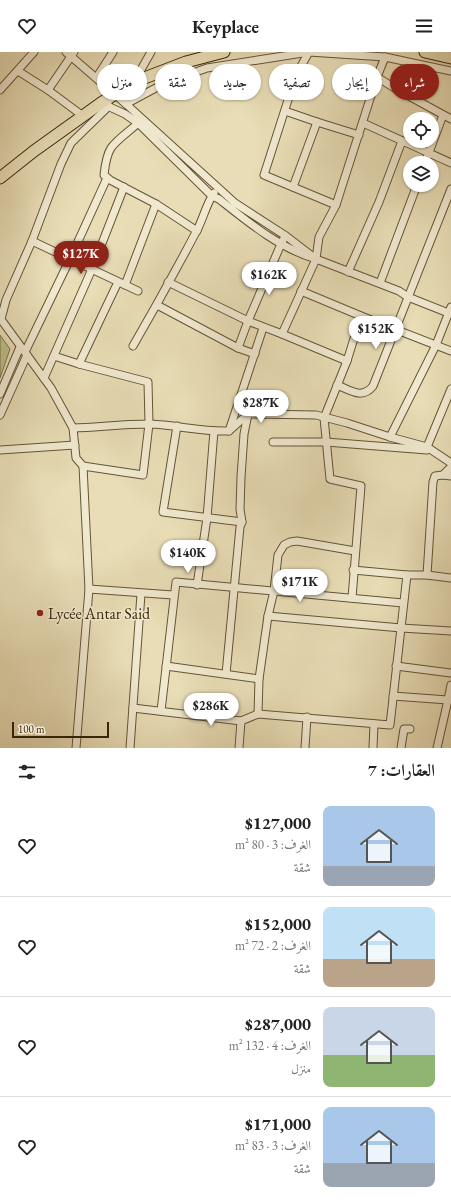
<!DOCTYPE html>
<html lang="ar">
<meta charset="utf-8">
<style>
body{margin:0;font-family:"EB Garamond",Amiri,serif;background:#f6f6f6;color:#222;direction:rtl;height:100vh;display:flex;flex-direction:column;font-size:15px;white-space:nowrap}
*{box-sizing:border-box;margin:0}
p{font-size:13px;color:#767676}
.icon{flex:none;width:22px;height:22px;fill:none;stroke:currentColor;stroke-width:2;stroke-linecap:round;stroke-linejoin:round}
.map{position:relative;height:696px;overflow:hidden;direction:ltr}
.side{display:flex;flex-direction:column;background:#fff;flex:1}
.side>*{flex:none}
.hud{position:absolute;left:12px;top:12px;width:427px;height:36px;direction:rtl;display:flex;gap:8px}
.controls{position:absolute;left:403px;top:60px;display:grid;gap:8px}
.controls a{display:grid;place-items:center;width:36px;height:36px;border-radius:50%;background:#fff;box-shadow:0 1px 3px #0004;font-size:20px}
.scale{position:absolute;left:12px;bottom:10px;width:97px;box-sizing:border-box;padding-left:4px;border:2px solid #392608;border-top:0;font-size:11px;line-height:14px;white-space:nowrap;color:#392608;-webkit-text-stroke:3px #f0e9d0;paint-order:stroke}
.price{position:absolute;translate:-50% -34px;padding:0 9px;border-radius:14px;background:#fff;color:#222;font-size:13px;line-height:26px;filter:drop-shadow(0 1px 2px #0008)}
.price::after{content:'';position:absolute;left:50%;top:24px;width:12px;height:9px;margin-left:-6px;background:inherit;clip-path:polygon(0 0,100% 0,50% 100%)}
.price.selected{background:#8f2418;color:#fff}
ul{padding:0;list-style:none}
li{display:flex;align-items:center;gap:12px;height:100px;padding:0 16px}
li+li{border-top:1px solid #e0e0e0}
li span{display:grid;place-items:center;flex:none;width:112px;height:80px;border-radius:8px;color:#555}
li>.icon{margin-inline-start:auto}
span .icon{width:48px;height:48px;fill:#fffc;stroke-width:1}
li b{font-size:17px}
h2{display:flex;justify-content:space-between;align-items:center;height:48px;padding:0 16px;font-size:17px}
.tag{padding:0 14px;border-radius:18px;background:#fff;box-shadow:0 1px 3px #0004;font-size:14px;line-height:36px}
.tag.selected{background:#8f2418;color:#fff}
header{display:flex;justify-content:space-between;align-items:center;height:52px;padding:0 16px;background:#fff;font-size:18px;font-weight:700}
.map>svg:first-child{display:block}
</style>
<header><svg class="icon" aria-label="menu" viewBox="0 0 24 24"><path d="M4 6h16M4 12h16M4 18h16"/></svg>Keyplace<svg class="icon" aria-label="heart" viewBox="0 0 24 24"><path d="M12 20l-8-8c-3-5 5-10 8-4 3-6 11-1 8 4z"/></svg></header>
<div class="map">
<svg width="451" height="696" viewBox="0 0 451 696">
<rect width="100%" height="100%" fill="#e8ddb6"/>
<filter id="stains"><feTurbulence type="fractalNoise" baseFrequency=".005" numOctaves="4"/><feColorMatrix values="0 0 0 0 .2 0 0 0 0 .09 0 0 0 0 .02 0 0 0 .5 -.17"/></filter>
<radialGradient id="worn" r=".72"><stop offset=".6" stop-color="#630" stop-opacity="0"/><stop offset="1" stop-color="#630" stop-opacity=".3"/></radialGradient>
<path fill="#bdbf89" stroke="#7b7248" d="M0 283 10 297 0 326Z"/>
<g fill="none" stroke-linecap="round" stroke-linejoin="round">
<g stroke="#655434" stroke-width="9">
<g id="street">
<path d="M66 0 126 52 235 151 286 184 316 207C279 196 248 170 219 147L212 144 138 71 125 62 101 51"/>
<path d="M18 19 48 38 83 64"/>
<path d="M451 19 385 5 377 25 336 153 319 185 316 207 399 239 408 245 451 262"/>
<path d="M97 25 113 0"/>
<path d="M377 25 396 37 451 67"/>
<path d="M134 30 151 0"/>
<path d="M0 38 34 0"/>
<path d="M48 38 74 0"/>
<path d="M126 52 165 31 207 16 309 0"/>
<path d="M285 59 317 70 359 83"/>
<path d="M141 68C132 78 119 85 111 96 106 104 105 114 104 123L110 128 156 152 197 179"/>
<path d="M363 71 451 111"/>
<path d="M425 111 443 63"/>
<path d="M293 135 317 70"/>
<path d="M336 153 264 123 296 23 309 0 385 5"/>
<path d="M32 189 138 239"/>
<path d="M348 220 379 150 402 89"/>
<path d="M168 230 248 269 282 282 347 309"/>
<path d="M380 231 417 133"/>
<path d="M125 233 156 152"/>
<path d="M301 239 361 264 451 299"/>
<path d="M157 253 238 296 255 302"/>
<path d="M0 266 51 336 73 376 76 406 83 414 89 537 76 696"/>
<path d="M1 267 6 248 32 189 61 112 71 91 109 54"/>
<path d="M282 282 316 207"/>
<path d="M133 294C155 256 176 218 196 180 203 168 206 152 214 141"/>
<path d="M238 296 248 269 281 192 283 188"/>
<path d="M25 300 70 207 107 126"/>
<path d="M54 304 79 312 148 330 149 372 143 423 83 414"/>
<path d="M79 312 118 230"/>
<path d="M44 326 92 217 124 135"/>
<path d="M337 333C350 338 362 348 373 334L451 137"/>
<path d="M0 342 20 295"/>
<path d="M0 363 27 303"/>
<path d="M177 374 163 460 242 470"/>
<path d="M73 376C99 375 124 372 150 372 176 373 202 380 229 379L248 362 316 363 347 371 390 385 427 395 451 411"/>
<path d="M229 379 263 276"/>
<path d="M390 385 436 293 451 255"/>
<path d="M273 390H326L427 398"/>
<path d="M427 395 451 337"/>
<path d="M0 398 75 393"/>
<path d="M451 415 443 423 451 424"/>
<path d="M353 518 407 523H427L451 526"/>
<path d="M427 523 433 430 435 424 443 423"/>
<path d="M197 533 207 466 214 379"/>
<path d="M89 537 173 543"/>
<path d="M352 546 361 434 330 427 324 366 347 309 361 264"/>
<path d="M268 564 401 576 451 579"/>
<path d="M166 614 259 627"/>
<path d="M396 614 451 621"/>
<path d="M226 622 240 475 242 470 240 457 241 425 244 382 248 362"/>
<path d="M393 644 448 648 437 696"/>
<path d="M448 648 451 633"/>
<path d="M133 656 241 669 258 662 390 673 407 523"/>
<path d="M161 659 176 530 403 551"/>
<path d="M258 662 259 627 268 564 274 539 278 503 284 493 290 490 297 489 355 499"/>
<path d="M130 696 141 542"/>
<path d="M239 696 241 669"/>
<path d="M305 696 307 665"/>
<path d="M373 696 374 672"/>
<path d="M401 696 404 677H410"/>
</g>
</g>
<g stroke="#392608" stroke-width="13">
<g id="primary">
<path d="M425 0 451 6"/>
<path d="M0 126 34 99 101 51 134 30 186 10 224 0"/>
</g>
</g>
<use href="#street" stroke="#f0e9d0" stroke-width="7"/>
<use href="#primary" stroke="#e8ddb6" stroke-width="11"/>
</g>
<circle fill="#8f2418" stroke="#f0e9d0" stroke-width="1.5" cx="40" cy="561" r="4"/>
<g text-anchor="middle" dominant-baseline="central" stroke-width="3" stroke-linejoin="round" paint-order="stroke">
<g font-size="16" fill="#392608" stroke="#f0e9d0" text-anchor="start">
<text x="48" y="561">Lycée Antar Said</text>
</g>
</g>
<rect width="100%" height="100%" filter="url(#stains)"/>
<rect width="100%" height="100%" fill="url(#worn)"/>
</svg>
<div class="controls">
<a><svg class="icon" aria-label="locate" viewBox="0 0 24 24"><circle cx="12" cy="12" r="6"/><path d="M12 2v4M12 18v4M2 12h4M18 12h4"/></svg></a>
<a><svg class="icon" aria-label="layers" viewBox="0 0 24 24"><path d="M12 4l9 5-9 5-9-5zM3 14l9 5 9-5"/></svg></a>
</div>
<div class="scale">100 m</div>
<b class="price selected" style="left:81px;top:223px">$127K</b>
<b class="price" style="left:269px;top:244px">$162K</b>
<b class="price" style="left:376px;top:298px">$152K</b>
<b class="price" style="left:261px;top:372px">$287K</b>
<b class="price" style="left:188px;top:522px">$140K</b>
<b class="price" style="left:300px;top:551px">$171K</b>
<b class="price" style="left:211px;top:675px">$286K</b>
<div class="hud">
<a class="tag selected">شراء</a>
<a class="tag">إيجار</a>
<a class="tag">تصفية</a>
<a class="tag">جديد</a>
<a class="tag">شقة</a>
<a class="tag">منزل</a>
</div>
</div>
<section class="side">
<h2>العقارات: 7<svg class="icon" aria-label="filters" viewBox="0 0 24 24"><path d="M4 7h16M4 17h16"/><circle cx="9" cy="7" r="2"/><circle cx="15" cy="17" r="2"/></svg></h2>
<ul>
<li><span style="background:linear-gradient(#a9c7e8 75%,#9aa5b1 0)"><svg class="icon" aria-label="home" viewBox="0 0 24 24"><path d="M3 11l9-7 9 7M6 9v11h12V9"/></svg></span><div><b>$127,000</b><p>الغرف: 3 · 80 m²</p><p>شقة</p></div><svg class="icon" aria-label="heart" viewBox="0 0 24 24"><path d="M12 20l-8-8c-3-5 5-10 8-4 3-6 11-1 8 4z"/></svg></li>
<li><span style="background:linear-gradient(#bfe0f5 65%,#b9a48a 0)"><svg class="icon" aria-label="home" viewBox="0 0 24 24"><path d="M3 11l9-7 9 7M6 9v11h12V9"/></svg></span><div><b>$152,000</b><p>الغرف: 2 · 72 m²</p><p>شقة</p></div><svg class="icon" aria-label="heart" viewBox="0 0 24 24"><path d="M12 20l-8-8c-3-5 5-10 8-4 3-6 11-1 8 4z"/></svg></li>
<li><span style="background:linear-gradient(#c9d6e8 60%,#8fb573 0)"><svg class="icon" aria-label="home" viewBox="0 0 24 24"><path d="M3 11l9-7 9 7M6 9v11h12V9"/></svg></span><div><b>$287,000</b><p>الغرف: 4 · 132 m²</p><p>منزل</p></div><svg class="icon" aria-label="heart" viewBox="0 0 24 24"><path d="M12 20l-8-8c-3-5 5-10 8-4 3-6 11-1 8 4z"/></svg></li>
<li><span style="background:linear-gradient(#a9c7e8 70%,#9aa5b1 0)"><svg class="icon" aria-label="home" viewBox="0 0 24 24"><path d="M3 11l9-7 9 7M6 9v11h12V9"/></svg></span><div><b>$171,000</b><p>الغرف: 3 · 83 m²</p><p>شقة</p></div><svg class="icon" aria-label="heart" viewBox="0 0 24 24"><path d="M12 20l-8-8c-3-5 5-10 8-4 3-6 11-1 8 4z"/></svg></li>
</ul>
</section>
